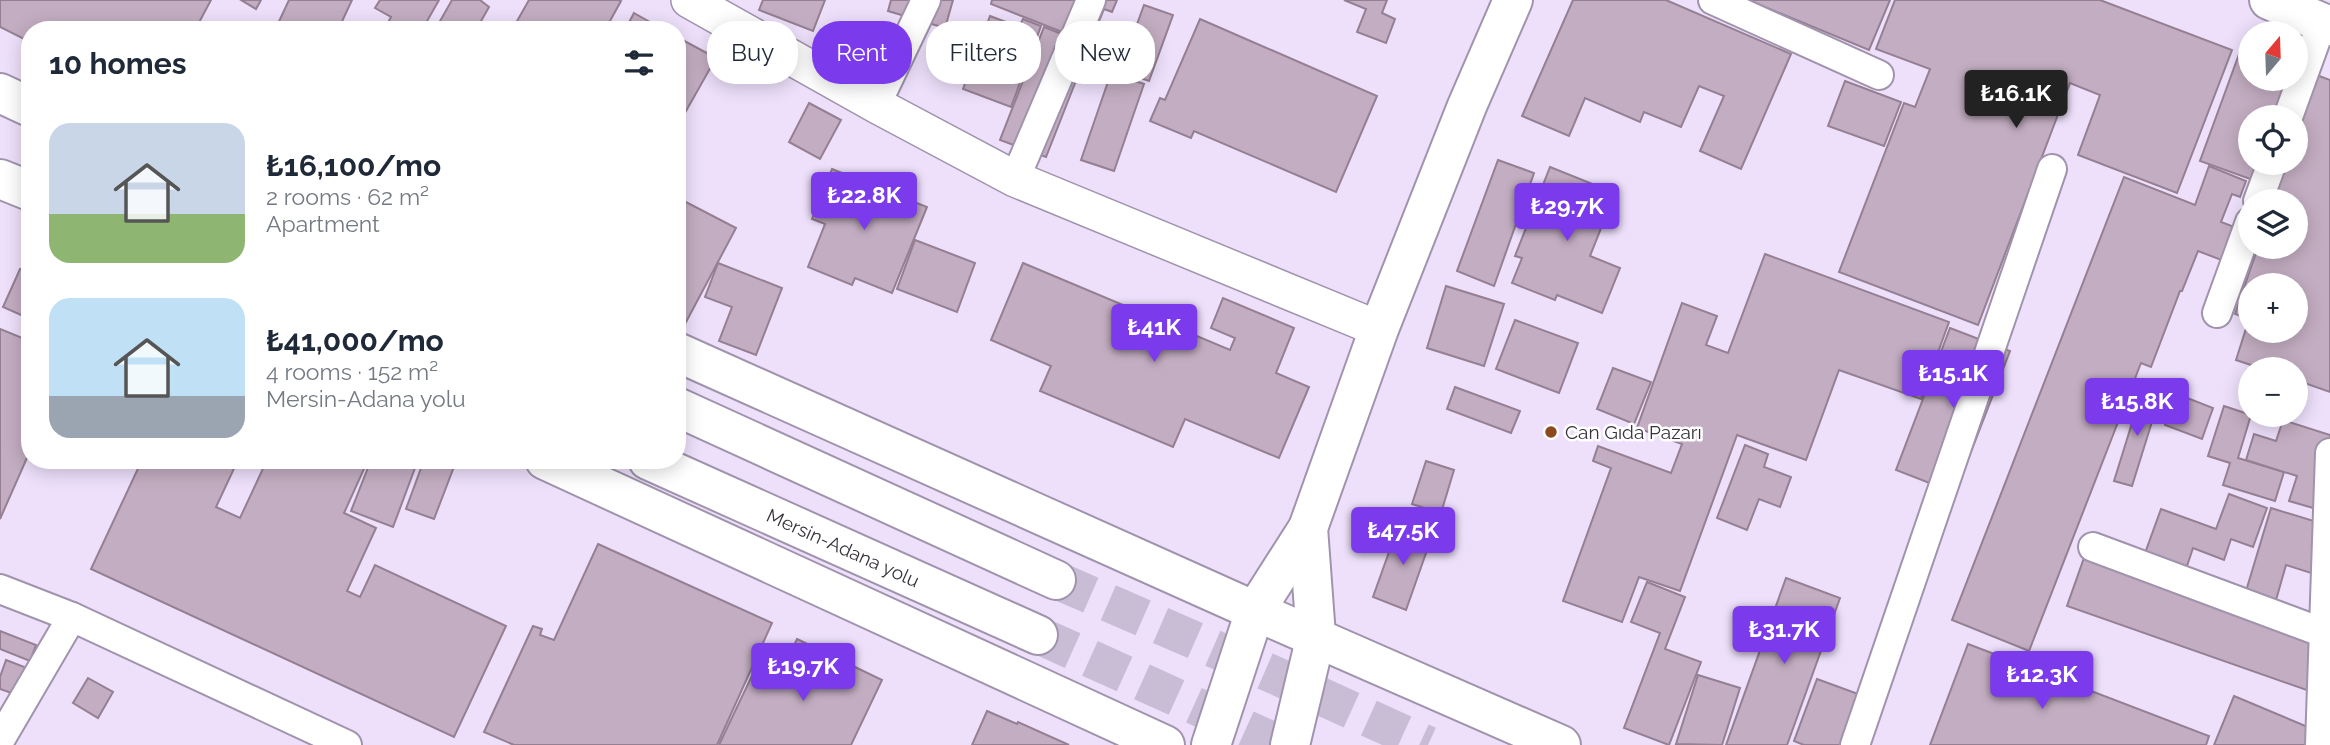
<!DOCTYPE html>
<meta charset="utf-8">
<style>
body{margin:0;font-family:Raleway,sans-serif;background:#f6f6f7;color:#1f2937;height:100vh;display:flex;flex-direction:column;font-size:26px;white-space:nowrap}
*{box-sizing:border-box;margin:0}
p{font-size:23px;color:#747a83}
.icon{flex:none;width:38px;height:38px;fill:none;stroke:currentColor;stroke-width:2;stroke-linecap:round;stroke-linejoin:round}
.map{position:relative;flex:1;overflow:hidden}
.drawer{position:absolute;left:21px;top:21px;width:665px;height:448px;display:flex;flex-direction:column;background:#fff;border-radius:28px;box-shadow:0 4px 18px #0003}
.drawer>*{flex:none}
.banner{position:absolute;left:707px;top:21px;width:665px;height:63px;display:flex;gap:14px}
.needle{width:46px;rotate:19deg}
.fabs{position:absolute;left:2238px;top:21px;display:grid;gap:14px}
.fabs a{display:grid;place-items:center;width:70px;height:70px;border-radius:50%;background:#fff;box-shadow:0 4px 18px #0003;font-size:35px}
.price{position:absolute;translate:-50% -60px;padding:0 16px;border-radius:7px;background:#7c3aed;color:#fff;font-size:23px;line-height:46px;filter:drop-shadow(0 2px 4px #0008)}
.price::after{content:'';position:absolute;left:50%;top:42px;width:21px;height:16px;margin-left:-10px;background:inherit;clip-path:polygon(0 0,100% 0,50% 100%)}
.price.selected{background:#222;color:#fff}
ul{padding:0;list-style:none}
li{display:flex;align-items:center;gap:21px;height:175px;padding:0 28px}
li span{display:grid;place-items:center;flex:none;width:196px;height:140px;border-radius:21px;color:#555}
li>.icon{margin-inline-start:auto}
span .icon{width:84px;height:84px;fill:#fffc;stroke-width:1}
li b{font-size:30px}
h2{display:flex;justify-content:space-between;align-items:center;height:84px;padding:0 28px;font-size:30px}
.tag{padding:0 24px;border-radius:28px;background:#fff;box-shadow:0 4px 18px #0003;font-size:24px;line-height:63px}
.tag.selected{background:#7c3aed;color:#fff}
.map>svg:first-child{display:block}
</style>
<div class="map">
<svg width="2330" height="745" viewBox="0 0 2330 745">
<rect width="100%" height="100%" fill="#eee0fb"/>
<g fill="#c3adc2" stroke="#947f93" stroke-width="2" fill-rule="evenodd">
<path d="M0 0H211L195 30H30V42L0 27Z"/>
<path d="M241 0H261L256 9Z"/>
<path d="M289 0H352L338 30H275Z"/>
<path d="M380 0H439L422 30H384L391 17 375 8Z"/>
<path d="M452 0H480L489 7 476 30H435Z"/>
<path d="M529 0H618L621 1 605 30H512Z"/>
<path d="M763 0H825L813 31 759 10Z"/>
<path d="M891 0H953L945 28 888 11Z"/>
<path d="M992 0H1117L1112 12 1104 9 1090 43 991 4Z"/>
<path d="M1344 0H1387L1382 13 1395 19 1386 43 1357 32 1366 9Z"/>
<path d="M1573 0H1666L1791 54 1741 169 1700 151 1724 96 1699 86 1681 127 1644 112 1640 122 1585 98 1569 136 1522 116Z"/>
<path d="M1748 0H1890L1869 50Z"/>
<path d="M1895 0H2100L2232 50 2177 193 2078 155 2100 95 2070 83 1978 325 1839 272 1904 103 1915 107 1930 69 1876 49Z"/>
<path d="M1144 5 1173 15 1149 81 1120 71Z"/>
<path d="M634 13 664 30H625Z"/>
<path d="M990 16 1019 27 1023 19 1041 26 1011 107 963 89Z"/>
<path d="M1200 19 1377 96 1336 192 1194 131 1191 138 1150 121 1160 98 1165 100Z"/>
<path d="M1044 27 1090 45 1046 157 1000 140Z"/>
<path d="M677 37 716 58 677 127Z"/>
<path d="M2242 46 2250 49V79H2290L2276 117H2250V163H2259L2253 180 2200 161Z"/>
<path d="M1111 73 1144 84 1114 171 1081 160Z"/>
<path d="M2314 74 2330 80V392L2296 380V369H2263L2236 360 2249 319 2235 314 2258 247 2283 249V247H2296V210L2299 202 2274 194 2284 163H2296V128ZM2250 285H2296V331H2250Z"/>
<path d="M1845 81 1901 102 1884 146 1828 126Z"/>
<path d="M809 103 841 120 820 159 789 142Z"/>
<path d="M1498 160 1534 173 1494 286 1457 271Z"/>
<path d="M2209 166 2246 181 2240 197 2232 194 2221 222 2237 228 2224 261 2198 251 2182 291H2180L2151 367 2141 363 2029 651 1952 620 2124 177 2195 205Z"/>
<path d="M1550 167 1615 193 1590 256 1620 268 1602 313 1557 295 1555 300 1512 283 1522 258 1515 256Z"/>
<path d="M832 169 927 207 892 293 855 278 852 285 808 267 825 224 812 219Z"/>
<path d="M682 200 736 228 677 339V209Z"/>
<path d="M915 240 975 263 957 312 897 289Z"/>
<path d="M1765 254 1949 322 1921 399 1839 370 1806 460 1737 435 1680 591 1639 577 1622 622 1563 601 1611 468 1593 461 1598 446 1671 473 1682 444 1637 428 1682 303 1717 316 1706 345 1728 353Z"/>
<path d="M718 263 782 288 756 355 719 341 732 307 705 297Z"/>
<path d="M1023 263 1230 350 1235 338 1211 328 1223 298 1294 328 1276 373 1309 387 1279 458 1185 419 1173 447 1040 391 1051 366 991 340Z"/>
<path d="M20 269 30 273V319L3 307Z"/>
<path d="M1446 286 1504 304 1484 366 1427 348Z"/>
<path d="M1515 320 1578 343 1559 393 1496 369Z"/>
<path d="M1950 328 2010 351 1955 493 1896 470Z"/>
<path d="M0 329 27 340 30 333V451L0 519Z"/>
<path d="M1613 368 1651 382 1634 424 1597 409Z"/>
<path d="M1455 387 1520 411 1511 433 1447 409Z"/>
<path d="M2142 391 2160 396 2132 486 2114 481Z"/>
<path d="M2177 394 2213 408 2202 439 2165 425Z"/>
<path d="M2224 406 2251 415 2238 458 2284 472 2275 501 2223 485 2230 463 2208 456Z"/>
<path d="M2283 420 2330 435V502L2327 512 2289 501 2297 476 2246 460 2254 434 2276 441Z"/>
<path d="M1745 445 1768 454 1764 467 1791 477 1780 507 1759 499 1747 530 1717 518Z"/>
<path d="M142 460H238L216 507 240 518 267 460H368L344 513 376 528 347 591 360 597 375 565 506 626 454 737 91 569Z"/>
<path d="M371 460H418L393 527 351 511Z"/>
<path d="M424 460H444L455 464 434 519 406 509Z"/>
<path d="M1426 461 1454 470 1441 513 1412 504Z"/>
<path d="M2229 494 2267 508 2253 547 2231 539 2224 560 2193 548 2185 572 2144 556 2161 509 2216 529Z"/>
<path d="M2271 508 2330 526V579L2286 565 2276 600 2246 591Z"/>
<path d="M1399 524 1432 536 1406 610 1373 597Z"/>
<path d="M598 544 772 623 717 745H514L484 732 533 626 542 629 540 635 554 640Z"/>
<path d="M2085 555 2330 641 2318 694 2067 606Z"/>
<path d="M1786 578 1840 598 1787 745H1726Z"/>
<path d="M1647 582 1685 597 1665 649 1701 662 1669 745 1624 728 1660 633 1631 622Z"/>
<path d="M0 631 36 645 30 661 0 649Z"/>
<path d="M797 639 882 680 851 745H719L757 665 780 675Z"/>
<path d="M1968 644 2209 736 2206 745H1930Z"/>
<path d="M6 660 27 668 17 695 0 689V677Z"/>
<path d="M1698 675 1740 688 1722 745 1676 744Z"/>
<path d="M88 678 113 692 98 718 73 703Z"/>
<path d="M1817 679 1872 699 1856 745H1804L1794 741Z"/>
<path d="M2234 696 2327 735 2322 745H2214Z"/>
<path d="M987 711 1017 724 1018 722 1069 745H972Z"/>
</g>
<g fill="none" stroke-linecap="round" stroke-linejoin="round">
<g stroke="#c9bdd5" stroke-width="38" stroke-dasharray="38 19" stroke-linecap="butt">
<path d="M1056 580 1272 674 1428 745"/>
<path d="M1038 635 1282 745"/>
</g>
<g stroke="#a093ac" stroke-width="32">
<g id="minor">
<path d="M1713 0 1879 75"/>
<path d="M876 105 926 0"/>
<path d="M2288 117 2322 23"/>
<path d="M1015 179 1091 0"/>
<path d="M2258 201 2272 163"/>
<path d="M2217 313 2250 222"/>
<path d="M2093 547 2324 633"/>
<path d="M0 589 72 617 347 745"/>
<path d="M0 740 72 617"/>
<path d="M1855 745 2052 169"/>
<path d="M2320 745 2330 453"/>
</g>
</g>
<g stroke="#a093ac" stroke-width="38">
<path id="tertiary" d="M689 0 876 105 1015 179 1379 329"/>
</g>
<g stroke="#a093ac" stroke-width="42">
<g id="secondary">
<path d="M2269 0 2330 26"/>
<path d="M677 352 1255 611 1561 745"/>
<path d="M545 460 1165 745"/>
<path d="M1211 745 1255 611 1308 528 1379 329 1467 106 1513 0"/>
<path d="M1290 745 1316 636 1308 528"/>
</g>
</g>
<g stroke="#a093ac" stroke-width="42">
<g id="trunk">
<path d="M0 93 30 107"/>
<path d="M0 179 30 191"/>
<path d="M677 407 1056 580"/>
<path id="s1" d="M648 460 1038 635"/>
</g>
</g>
<use href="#minor" stroke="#fff" stroke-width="28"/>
<use href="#tertiary" stroke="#fff" stroke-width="35"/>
<use href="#secondary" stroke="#fff" stroke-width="38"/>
<use href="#trunk" stroke="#fff" stroke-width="38"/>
</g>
<circle fill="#8e4820" stroke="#fff" stroke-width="2.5" cx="1551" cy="432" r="7"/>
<g text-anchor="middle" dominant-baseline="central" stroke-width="5" stroke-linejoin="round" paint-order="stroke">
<g font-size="19" fill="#37323c" stroke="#fff" text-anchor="start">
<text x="1565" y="432">Can Gıda Pazarı</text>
</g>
<g font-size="19" fill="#37323c" stroke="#fff">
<text stroke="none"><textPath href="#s1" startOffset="214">Mersin-Adana yolu</textPath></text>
</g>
</g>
</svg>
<div class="fabs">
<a><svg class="needle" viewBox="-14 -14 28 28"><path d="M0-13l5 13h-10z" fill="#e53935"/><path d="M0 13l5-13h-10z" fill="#747a83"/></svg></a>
<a><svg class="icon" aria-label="locate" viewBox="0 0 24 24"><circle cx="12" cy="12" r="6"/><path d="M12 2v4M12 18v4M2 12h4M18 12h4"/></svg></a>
<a><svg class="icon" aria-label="layers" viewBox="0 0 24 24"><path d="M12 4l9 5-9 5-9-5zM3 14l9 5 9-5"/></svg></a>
<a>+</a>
<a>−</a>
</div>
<b class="price selected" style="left:2016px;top:130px">₺16.1K</b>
<b class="price" style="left:864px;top:232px">₺22.8K</b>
<b class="price" style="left:1567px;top:243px">₺29.7K</b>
<b class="price" style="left:1154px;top:364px">₺41K</b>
<b class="price" style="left:1953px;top:410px">₺15.1K</b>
<b class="price" style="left:2137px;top:438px">₺15.8K</b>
<b class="price" style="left:1403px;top:567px">₺47.5K</b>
<b class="price" style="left:1784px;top:666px">₺31.7K</b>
<b class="price" style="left:803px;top:703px">₺19.7K</b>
<b class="price" style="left:2042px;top:711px">₺12.3K</b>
<div class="banner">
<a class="tag">Buy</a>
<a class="tag selected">Rent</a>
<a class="tag">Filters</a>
<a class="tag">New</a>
</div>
<section class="drawer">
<h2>10 homes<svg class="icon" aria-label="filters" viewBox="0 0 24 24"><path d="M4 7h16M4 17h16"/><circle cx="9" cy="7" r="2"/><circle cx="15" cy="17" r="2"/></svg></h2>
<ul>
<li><span style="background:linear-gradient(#c9d6e8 65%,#8fb573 0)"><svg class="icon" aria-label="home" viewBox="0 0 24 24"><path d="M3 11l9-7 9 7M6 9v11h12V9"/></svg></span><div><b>₺16,100/mo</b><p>2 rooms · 62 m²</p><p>Apartment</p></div></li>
<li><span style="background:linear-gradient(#bfe0f5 70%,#9aa5b1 0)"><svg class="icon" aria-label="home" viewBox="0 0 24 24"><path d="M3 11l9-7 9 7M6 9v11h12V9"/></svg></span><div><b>₺41,000/mo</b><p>4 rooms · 152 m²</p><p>Mersin-Adana yolu</p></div></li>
</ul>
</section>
</div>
